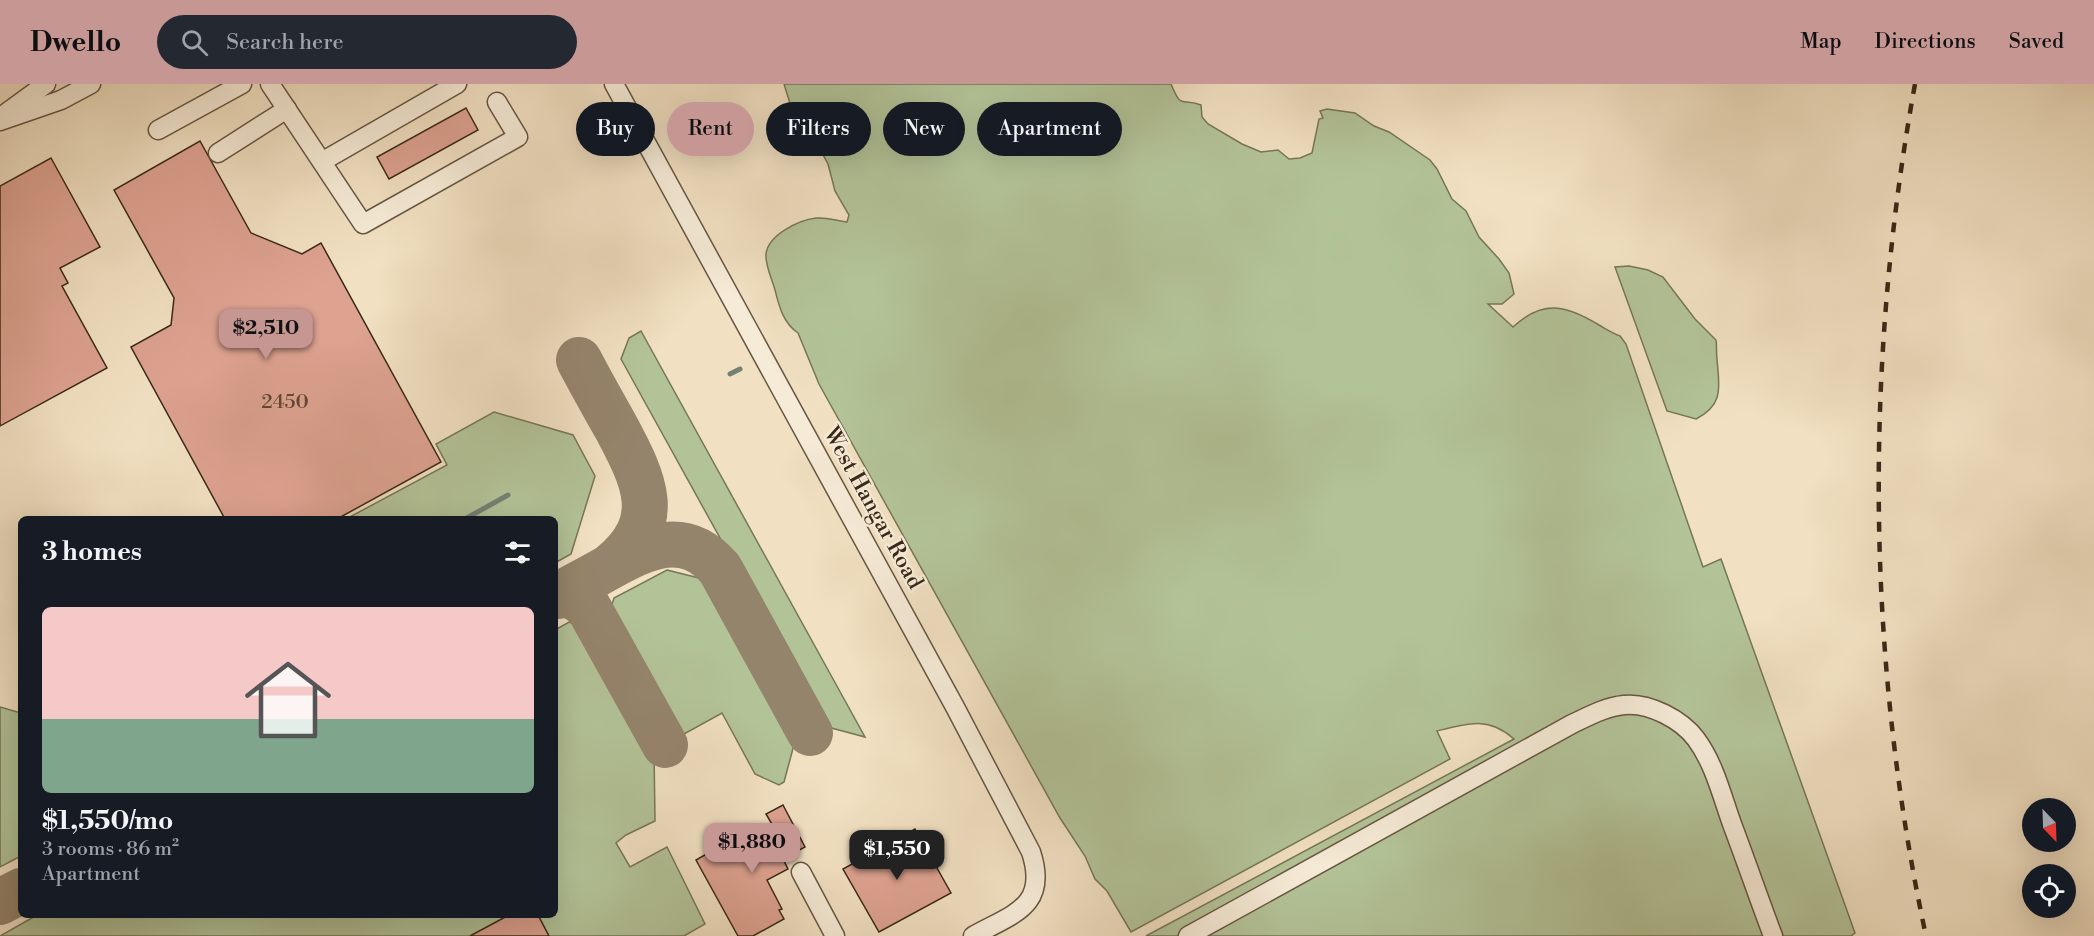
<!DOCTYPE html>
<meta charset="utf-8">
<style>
body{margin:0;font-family:"Libre Bodoni",serif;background:#242831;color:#f1f3f6;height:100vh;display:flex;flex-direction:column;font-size:22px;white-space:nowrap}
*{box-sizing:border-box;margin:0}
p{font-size:20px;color:#9ea1a6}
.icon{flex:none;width:33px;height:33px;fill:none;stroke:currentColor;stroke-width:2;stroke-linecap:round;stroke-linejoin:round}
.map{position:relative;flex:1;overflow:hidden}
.panel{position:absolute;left:18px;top:432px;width:540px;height:402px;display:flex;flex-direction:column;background:#171b24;border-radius:9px;box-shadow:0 6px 24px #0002}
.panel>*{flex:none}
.banner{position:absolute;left:576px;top:18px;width:570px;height:54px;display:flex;gap:12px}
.needle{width:39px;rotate:157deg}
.controls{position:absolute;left:2022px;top:714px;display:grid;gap:12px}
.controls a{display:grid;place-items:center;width:54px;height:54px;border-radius:50%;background:#171b24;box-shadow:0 6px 24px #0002;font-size:30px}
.price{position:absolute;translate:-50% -51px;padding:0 14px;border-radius:12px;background:#c59692;color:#111;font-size:20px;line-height:39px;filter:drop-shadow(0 2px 3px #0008)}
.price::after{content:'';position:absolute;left:50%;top:36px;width:18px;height:14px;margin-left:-9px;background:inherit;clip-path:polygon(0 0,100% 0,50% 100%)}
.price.current{background:#222;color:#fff}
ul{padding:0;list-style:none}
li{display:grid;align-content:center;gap:12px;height:318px;padding:0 24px}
li span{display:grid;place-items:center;height:186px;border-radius:9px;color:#555}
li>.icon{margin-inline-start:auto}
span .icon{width:108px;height:108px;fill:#fffc;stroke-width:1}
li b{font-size:26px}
h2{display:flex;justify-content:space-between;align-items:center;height:72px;padding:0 24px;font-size:26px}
.pill{padding:0 21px;border-radius:27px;background:#171b24;box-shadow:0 6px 24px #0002;font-size:21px;line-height:54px}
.pill.current{background:#c59692;color:#111}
header{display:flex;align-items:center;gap:36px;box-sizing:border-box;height:84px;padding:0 30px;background:#c59692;color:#111}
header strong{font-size:28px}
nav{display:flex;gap:33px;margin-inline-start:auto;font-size:21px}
.search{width:420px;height:54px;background:#242831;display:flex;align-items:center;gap:15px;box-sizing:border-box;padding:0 21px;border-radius:33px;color:#9ea1a6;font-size:22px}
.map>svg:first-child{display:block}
</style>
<header>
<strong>Dwello</strong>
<div class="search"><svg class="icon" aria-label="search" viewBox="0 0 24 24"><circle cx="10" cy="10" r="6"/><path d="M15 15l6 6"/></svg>Search here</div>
<nav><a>Map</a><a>Directions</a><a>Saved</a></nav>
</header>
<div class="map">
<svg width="2094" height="852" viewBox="0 0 2094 852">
<rect width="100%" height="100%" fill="#f1e0c2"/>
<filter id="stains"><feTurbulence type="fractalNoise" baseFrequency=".00333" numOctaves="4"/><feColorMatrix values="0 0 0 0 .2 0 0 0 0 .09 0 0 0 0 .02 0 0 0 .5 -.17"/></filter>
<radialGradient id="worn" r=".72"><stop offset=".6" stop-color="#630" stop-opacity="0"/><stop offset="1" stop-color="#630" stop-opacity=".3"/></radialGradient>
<g fill="#b3c398" stroke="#767658" stroke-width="1.5">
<path d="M784 0H1171C1182 27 1181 13 1201 21L1202 33 1208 40 1242 60 1261 68 1278 66 1289 75 1300 74 1312 69 1319 35 1323 34 1320 27 1327 25 1355 29 1374 42 1389 48 1430 76 1437 85 1452 115 1466 127 1479 153 1499 175 1509 189 1514 210 1502 220H1488L1513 243C1543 215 1566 221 1599 241 1606 245 1612 249 1620 252L1626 260 1703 483 1721 475 1855 849 1851 852H1146L1514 655C1489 632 1467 639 1437 647L1450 675 1131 848 1107 807 1095 795 1085 772 1060 734 819 300 798 249C783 239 779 222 775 206 772 195 765 181 766 170 768 151 799 136 816 134 827 133 837 137 847 138L849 131 835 107 828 80 810 47 792 26Z"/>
<path d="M1629 182 1648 186 1663 193 1695 235 1716 256C1717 262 1716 268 1717 275 1719 302 1725 320 1696 335L1667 327 1615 183Z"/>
<path d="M641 247 865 653 824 642 621 275 629 254Z"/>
<path d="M494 328 573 351 595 392 571 470 555 479V435H346L447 381 436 360Z"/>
<path d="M667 486 707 496 795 657 784 698 779 701 755 690 722 629 675 655 608 533 614 514Z"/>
<path d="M569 538 587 545 654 666 655 737 626 751 616 759 630 783 667 763 705 840 684 852H0L37 831H555V546Z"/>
<path d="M0 623 21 629V772L0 783Z"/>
</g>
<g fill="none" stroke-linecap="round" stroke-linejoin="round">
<g stroke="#748174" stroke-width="5">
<path d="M730 290 740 285"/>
<path d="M465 435 508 411"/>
</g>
<g stroke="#95846c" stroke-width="46">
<path d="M579 276C591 299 604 322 617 345 644 396 665 437 612 481"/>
<path d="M665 661 587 521 569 510 557 512C573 503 590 494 606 485 646 463 684 443 720 485L810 649"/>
<path d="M0 818 21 807"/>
</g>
</g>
<g fill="#dda290" stroke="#392817" stroke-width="1.5">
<path d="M466 24 478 46 389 95 377 73Z"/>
<path d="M200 57 251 149 302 170 321 159 441 378 337 435H225L131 263 171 241 174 214 114 106Z"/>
<path d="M51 74 100 163 60 184 68 199 62 202 107 284 0 342V102Z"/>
<path d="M783 721 805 763 783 775 788 785 767 796 782 825 779 826 784 835 753 852H738L696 776 741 750 745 757 773 742 766 730Z"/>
<path d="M915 745 951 809 879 848 843 785Z"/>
<path d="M509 831H538L549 852H470Z"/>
</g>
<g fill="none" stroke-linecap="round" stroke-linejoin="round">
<g stroke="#675642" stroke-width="21">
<g id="minor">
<path d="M270 0 363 140 518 53 497 18"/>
<path d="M614 0 955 623 1031 768C1049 823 1012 830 973 852"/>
<path d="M6 29 46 0"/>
<path d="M0 37 61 16 91 0"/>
<path d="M158 46 242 0"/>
<path d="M218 69 287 25"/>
<path d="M323 77 457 0"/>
<path d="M801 788 835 852"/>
<path d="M1188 852 1572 640C1589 632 1605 623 1624 621 1649 618 1682 636 1696 655 1714 679 1722 712 1732 740 1746 777 1759 815 1773 852"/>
</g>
</g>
<use href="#minor" stroke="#f6ebd7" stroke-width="18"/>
<path stroke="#392817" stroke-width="4.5" stroke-dasharray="10 10" stroke-linecap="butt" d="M1915 0C1864 280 1866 574 1926 852"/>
</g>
<g text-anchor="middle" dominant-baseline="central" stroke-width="5" stroke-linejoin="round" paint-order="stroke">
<g font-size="20" fill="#624635">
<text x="285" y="318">2450</text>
</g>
<g font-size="22" fill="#392817" stroke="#f6ebd7">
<text transform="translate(873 424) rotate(61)">West Hangar Road</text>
</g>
</g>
<rect width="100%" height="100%" filter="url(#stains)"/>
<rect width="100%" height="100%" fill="url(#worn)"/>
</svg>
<div class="controls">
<a><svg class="needle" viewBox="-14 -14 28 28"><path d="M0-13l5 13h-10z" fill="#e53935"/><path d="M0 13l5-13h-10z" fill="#9ea1a6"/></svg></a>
<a><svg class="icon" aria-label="locate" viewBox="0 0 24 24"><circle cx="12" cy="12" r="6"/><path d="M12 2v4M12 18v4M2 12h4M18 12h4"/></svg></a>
</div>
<b class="price" style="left:266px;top:276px">$2,510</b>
<b class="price" style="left:752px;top:790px">$1,880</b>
<b class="price current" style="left:897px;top:797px">$1,550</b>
<div class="banner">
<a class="pill">Buy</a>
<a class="pill current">Rent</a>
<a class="pill">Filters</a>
<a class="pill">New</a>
<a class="pill">Apartment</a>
</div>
<section class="panel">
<h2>3 homes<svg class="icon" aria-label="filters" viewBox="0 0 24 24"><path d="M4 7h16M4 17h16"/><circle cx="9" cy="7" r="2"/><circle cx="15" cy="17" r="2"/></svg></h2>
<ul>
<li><span style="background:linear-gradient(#f6c9c9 60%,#7fa58c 0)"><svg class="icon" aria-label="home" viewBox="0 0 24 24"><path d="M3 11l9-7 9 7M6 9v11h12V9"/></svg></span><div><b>$1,550/mo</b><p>3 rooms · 86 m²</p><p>Apartment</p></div></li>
</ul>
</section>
</div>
